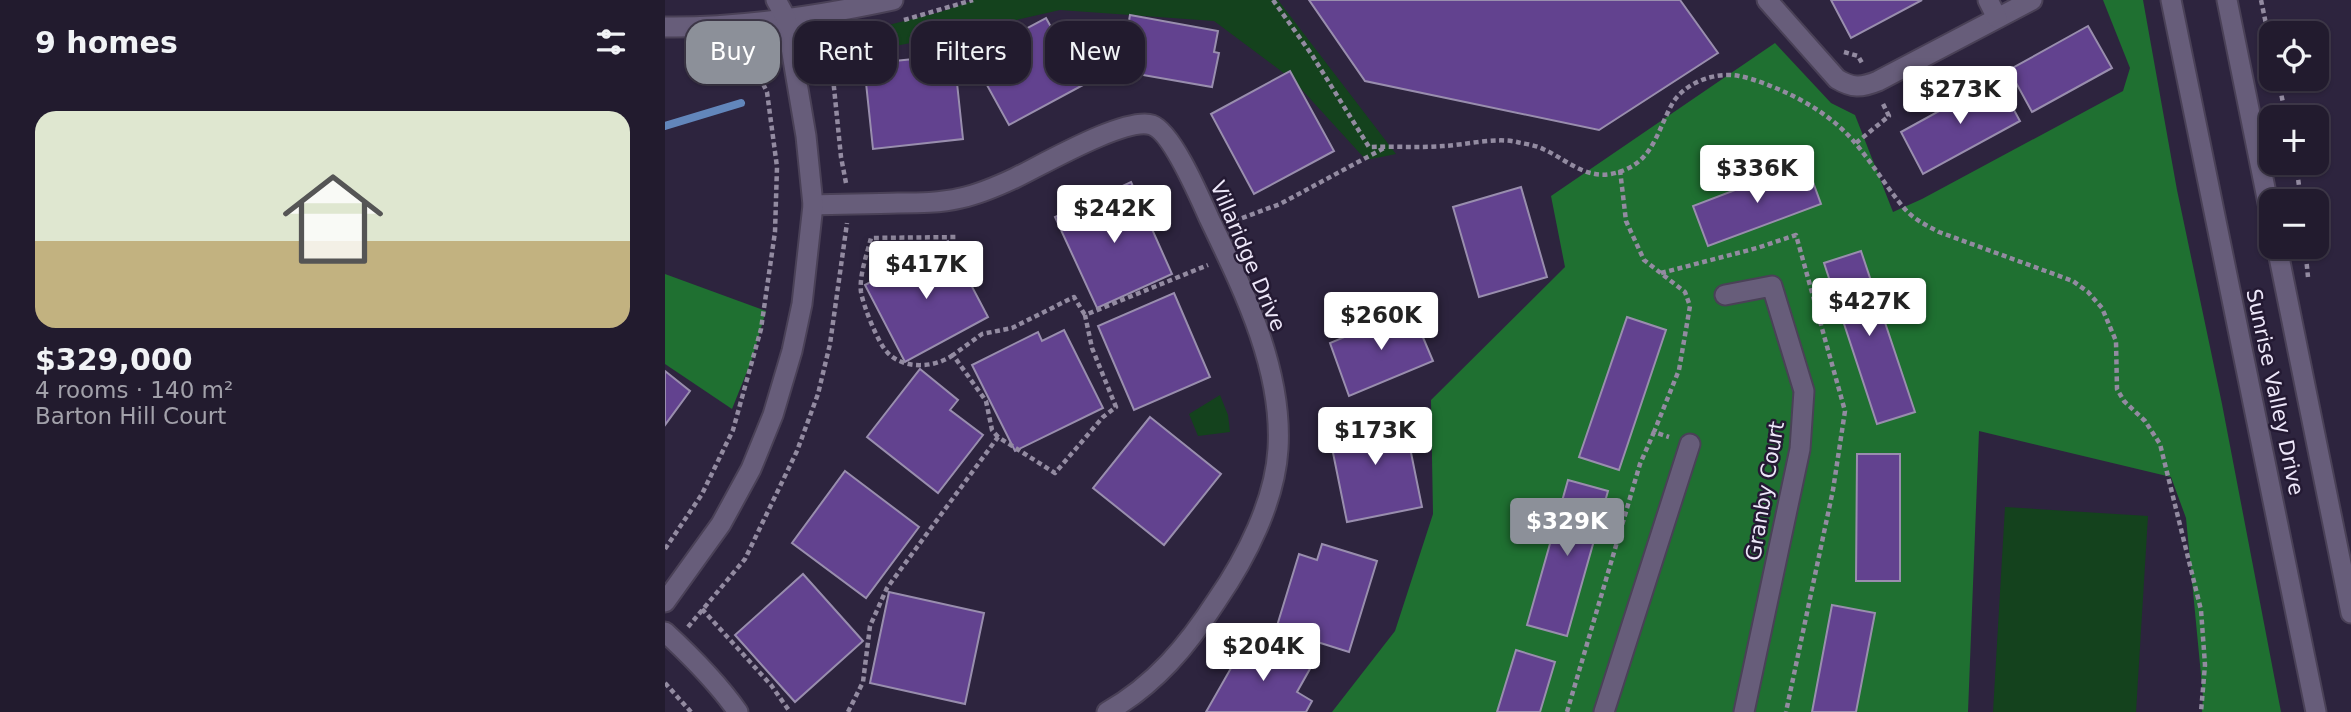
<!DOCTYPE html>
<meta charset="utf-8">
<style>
body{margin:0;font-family:"DejaVu Sans",sans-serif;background:#2e283a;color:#f1f3f6;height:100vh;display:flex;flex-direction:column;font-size:26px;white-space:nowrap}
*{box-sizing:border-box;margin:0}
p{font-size:23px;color:#a2a1aa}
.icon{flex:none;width:38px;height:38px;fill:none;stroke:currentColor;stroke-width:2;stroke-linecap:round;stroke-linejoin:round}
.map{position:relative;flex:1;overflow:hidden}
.sheet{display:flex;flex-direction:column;background:#221b2e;width:665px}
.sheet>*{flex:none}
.top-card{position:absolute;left:21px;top:21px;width:665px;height:63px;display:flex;gap:14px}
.fabs{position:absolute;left:1594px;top:21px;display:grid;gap:14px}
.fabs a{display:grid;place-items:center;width:70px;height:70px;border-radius:14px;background:#221b2e;box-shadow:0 2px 5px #0004,0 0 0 2px #3f394a;font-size:35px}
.price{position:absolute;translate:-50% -60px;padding:0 16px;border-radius:7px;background:#fff;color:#222;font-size:23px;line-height:46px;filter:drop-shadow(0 2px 4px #0008)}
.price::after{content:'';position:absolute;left:50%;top:42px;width:21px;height:16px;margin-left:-10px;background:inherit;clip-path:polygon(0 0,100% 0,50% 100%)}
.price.selected{background:#8c9099;color:#fff}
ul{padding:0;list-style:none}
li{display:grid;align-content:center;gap:14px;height:371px;padding:0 35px}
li+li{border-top:2px solid #3f394a}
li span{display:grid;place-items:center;height:217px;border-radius:21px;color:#555}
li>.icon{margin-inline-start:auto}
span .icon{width:126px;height:126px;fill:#fffc;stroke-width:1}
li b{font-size:30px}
h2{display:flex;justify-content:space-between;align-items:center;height:84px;padding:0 35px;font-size:30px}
.chip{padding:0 24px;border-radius:21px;background:#221b2e;box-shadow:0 2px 5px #0004,0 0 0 2px #3f394a;font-size:24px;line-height:63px}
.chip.selected{background:#8c9099;color:#fff}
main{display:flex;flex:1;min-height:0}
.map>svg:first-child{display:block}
</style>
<main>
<section class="sheet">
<h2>9 homes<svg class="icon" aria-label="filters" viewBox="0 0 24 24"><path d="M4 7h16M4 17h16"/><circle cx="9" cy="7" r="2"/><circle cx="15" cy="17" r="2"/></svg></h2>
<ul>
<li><span style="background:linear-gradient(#dfe7d0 60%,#c2b280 0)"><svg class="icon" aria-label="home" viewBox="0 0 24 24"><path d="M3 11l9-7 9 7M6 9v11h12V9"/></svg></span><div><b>$329,000</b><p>4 rooms · 140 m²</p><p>Barton Hill Court</p></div></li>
</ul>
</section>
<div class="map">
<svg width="1686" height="712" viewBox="0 0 1686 712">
<rect width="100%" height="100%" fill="#2d243e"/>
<g fill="#14421d">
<path d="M309 0H613L731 154 701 160 628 80 549 21 395 10 282 36 173 57 172 38 275 12Z"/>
<path d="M555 395 563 415 565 432 533 436 524 414Z"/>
<path d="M1340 507 1483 516 1471 712H1328Z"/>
</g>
<g fill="#1f7031">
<path d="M1438 0H1478L1512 190 1557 404 1616 712H1537L1538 696 1521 518 1506 477 1314 431 1303 712H667L730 631 768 514 766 400 900 267 886 196 1110 43 1166 103 1190 115 1228 212 1257 199 1458 91 1465 68Z"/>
<path d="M0 274 101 311 87 359 67 409 0 364Z"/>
</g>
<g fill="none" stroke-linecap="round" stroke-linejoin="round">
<path stroke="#6286bb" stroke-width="8" d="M0 126 76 103"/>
</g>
<g fill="#62428f" stroke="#998eae" stroke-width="2">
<path d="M644 0H1015L1053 53 934 130 700 81Z"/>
<path d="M1166 0H1257L1186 38Z"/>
<path d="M465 15 553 31 549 52 554 53 547 87 455 71Z"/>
<path d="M381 18 391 36 404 29 431 78 344 125 307 58Z"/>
<path d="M1423 26 1447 68 1367 112 1344 70Z"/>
<path d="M289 55 298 139 208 149 199 64Z"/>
<path d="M625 71 669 151 589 194 546 114Z"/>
<path d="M1332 79 1355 121 1258 174 1236 132Z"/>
<path d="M1141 163 1156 204 1043 246 1028 206Z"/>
<path d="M466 182 507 274 432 308 390 217Z"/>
<path d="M856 187 882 277 814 297 788 207Z"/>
<path d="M283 241 323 317 240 362 200 285Z"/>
<path d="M1196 251 1250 412 1212 424 1159 263Z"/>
<path d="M509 293 545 377 469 410 433 326Z"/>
<path d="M746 309 768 361 684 396 665 343Z"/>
<path d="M962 317 1001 330 954 470 914 457Z"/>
<path d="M399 330 438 408 350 451 307 365 373 332 377 341Z"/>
<path d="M255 369 293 400 285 410 318 435 273 493 202 437Z"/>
<path d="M0 371 25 391 0 425Z"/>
<path d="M738 413 757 507 682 522 663 428Z"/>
<path d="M485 417 556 474 499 545 428 488Z"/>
<path d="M1192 454H1235V581H1191Z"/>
<path d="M180 471 254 527 201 598 127 543Z"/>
<path d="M903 480 943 491 902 636 862 625Z"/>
<path d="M657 544 712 561 684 652 611 629 634 554 652 560Z"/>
<path d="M138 574 198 641 130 702 70 635Z"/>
<path d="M224 592 319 613 300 704 205 683Z"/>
<path d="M1167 605 1210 613 1191 712H1147Z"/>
<path d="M592 636 646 667 632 692 647 701 641 712H541L574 654 580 657Z"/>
<path d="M851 650 890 662 875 712H832Z"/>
</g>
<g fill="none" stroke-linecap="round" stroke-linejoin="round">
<g stroke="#4a4157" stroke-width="23">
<g id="minor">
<path d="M1102 0 1172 79C1187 88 1196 88 1213 81L1367 0"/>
<path d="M1323 0 1332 18"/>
<path d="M148 205C176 204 204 204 233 203 254 203 275 203 296 198 315 194 333 186 350 178 377 165 461 116 487 125 507 132 535 198 544 218 578 289 618 369 613 449 610 501 581 558 552 600 523 645 490 685 442 712"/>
<path d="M1060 295 1107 286 1139 391 1135 449 1079 712"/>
<path d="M0 632C27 657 52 682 73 712"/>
<path d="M939 712 1025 444"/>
</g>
</g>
<g stroke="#4a4157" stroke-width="23">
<g id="secondary">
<path d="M1506 0 1651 712"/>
<path d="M1562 0 1606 218"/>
<path d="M0 27C77 28 153 16 228 0"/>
<path d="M1612 247 1686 613"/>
<path d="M0 602 56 524 86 469 108 415 127 351 137 304 148 205 141 136 121 18 111 0"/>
</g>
</g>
<g stroke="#938ba1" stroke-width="4.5" stroke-dasharray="5 3.5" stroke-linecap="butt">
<path d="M608 0 647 55 704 147C728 146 753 148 778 146 800 145 831 137 852 142 860 144 870 145 878 149 899 158 920 179 946 174 986 166 990 137 1006 106 1017 84 1049 71 1074 76 1090 79 1109 87 1124 94 1149 106 1173 122 1191 144 1208 164 1222 188 1239 208 1248 219 1261 225 1274 232L1408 281 1423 292 1437 308 1451 341 1452 389 1459 401 1480 421 1495 444 1536 610 1540 665 1536 712"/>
<path d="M1596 0 1606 48"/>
<path d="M239 20 308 0"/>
<path d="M1179 52 1193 56 1197 63"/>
<path d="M1613 79 1621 117"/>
<path d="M1191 143 1224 116 1217 102"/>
<path d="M1631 163 1636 201"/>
<path d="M955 170 961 221 979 260 1020 292 1025 306 1014 370 989 432 1004 437"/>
<path d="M181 183 176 157 166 58 169 41 186 33"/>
<path d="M569 221 615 204 721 147"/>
<path d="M1640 247 1643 277"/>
<path d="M996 273 1092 248 1131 235 1180 411 1168 490 1121 712"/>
<path d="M288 355C270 368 238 370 222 352 213 343 198 305 196 292 194 276 202 254 206 238L293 237"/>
<path d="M333 437 327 430 321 401 288 355 317 334 347 328 409 297 420 315"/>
<path d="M0 549 37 494 68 430 96 329 110 232 112 167 102 92 86 60 92 49"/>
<path d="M37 609 106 685 125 712"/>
<path d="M23 627 80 559 132 451 153 394 165 344 182 223"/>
<path d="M0 683 26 712"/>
<path d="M183 712 198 682 205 626 222 588 333 437 390 473 438 417 451 407 427 348 420 315 543 265"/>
<path d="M902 712 975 464 989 432"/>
</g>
<use href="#minor" stroke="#675d7a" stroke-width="19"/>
<use href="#secondary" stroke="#675d7a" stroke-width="19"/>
</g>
<g text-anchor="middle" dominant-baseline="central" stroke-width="5" stroke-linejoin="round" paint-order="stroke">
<g font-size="21" fill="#ede7f9" stroke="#241a33">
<text transform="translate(583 256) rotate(67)">Villaridge Drive</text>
<text transform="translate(1610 392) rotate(78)">Sunrise Valley Drive</text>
<text transform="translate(1100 491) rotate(-80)">Granby Court</text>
</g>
</g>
</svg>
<div class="fabs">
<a><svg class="icon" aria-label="locate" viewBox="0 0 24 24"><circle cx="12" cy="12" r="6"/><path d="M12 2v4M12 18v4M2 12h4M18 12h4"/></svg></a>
<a>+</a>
<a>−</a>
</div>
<b class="price" style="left:1295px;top:126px">$273K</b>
<b class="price" style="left:1092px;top:205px">$336K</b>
<b class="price" style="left:449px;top:245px">$242K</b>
<b class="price" style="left:261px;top:301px">$417K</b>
<b class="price" style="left:1204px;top:338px">$427K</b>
<b class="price" style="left:716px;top:352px">$260K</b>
<b class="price" style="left:710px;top:467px">$173K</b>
<b class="price selected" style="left:902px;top:558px">$329K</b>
<b class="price" style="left:598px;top:683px">$204K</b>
<div class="top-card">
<a class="chip selected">Buy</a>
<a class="chip">Rent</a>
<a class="chip">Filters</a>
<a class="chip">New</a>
</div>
</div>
</main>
